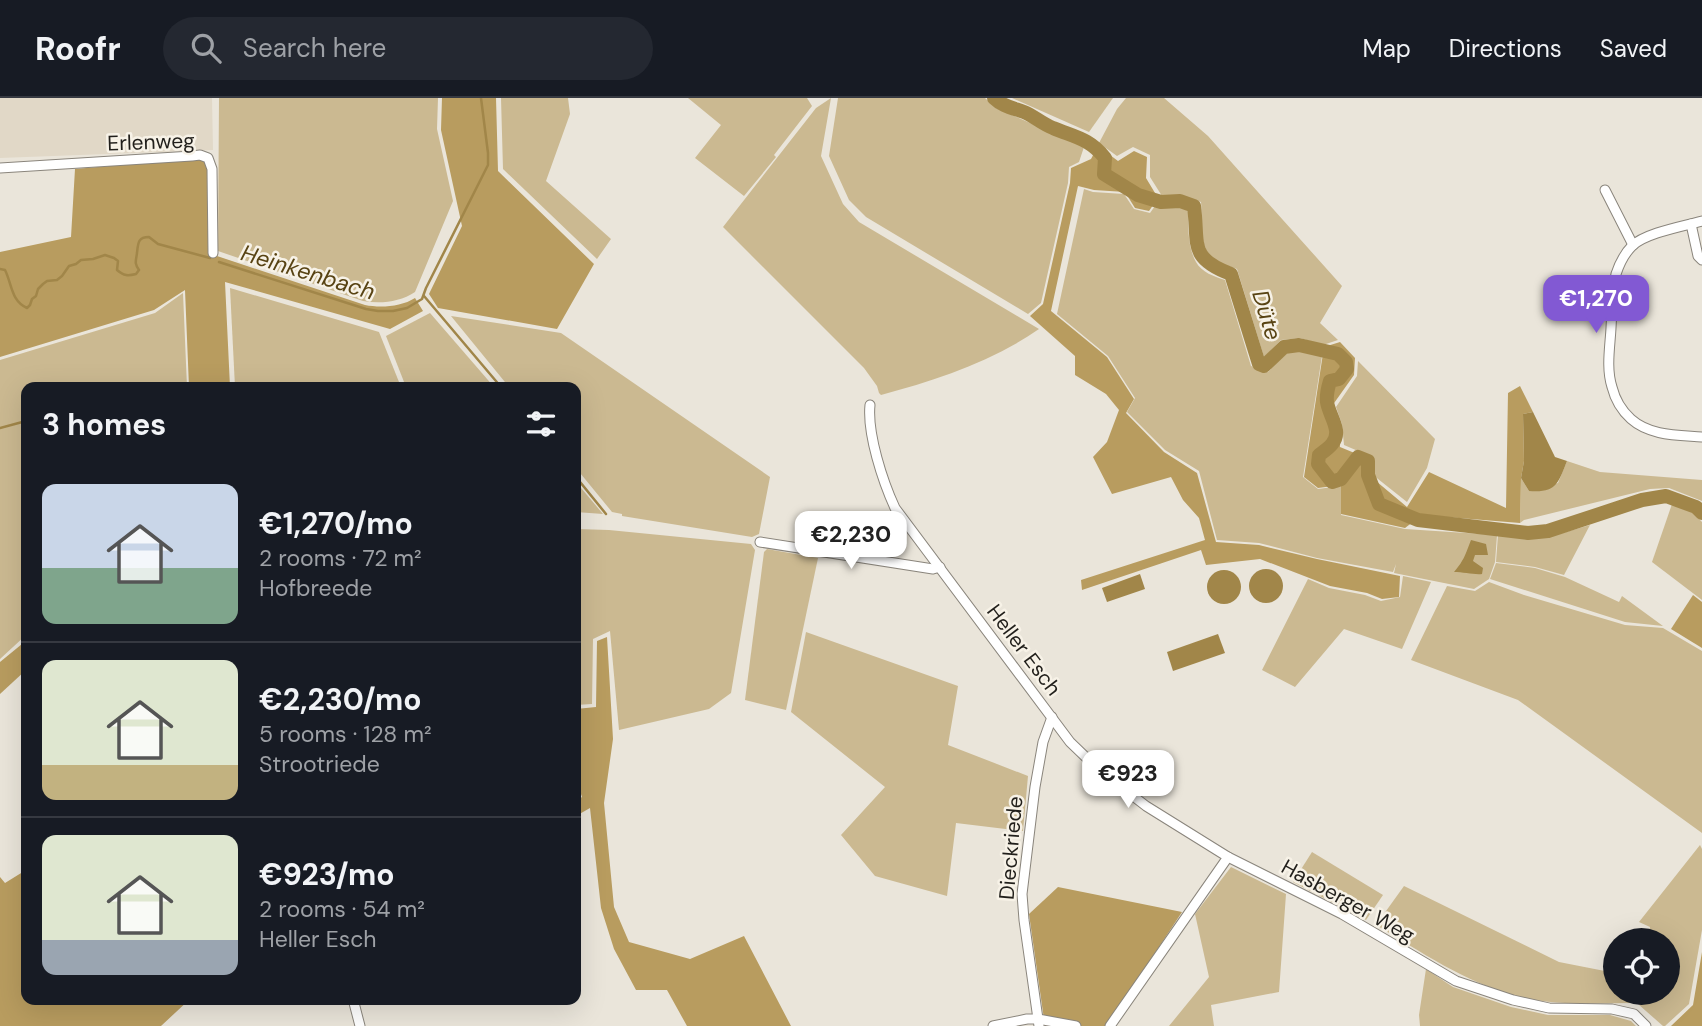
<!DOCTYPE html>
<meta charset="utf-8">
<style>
body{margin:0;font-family:"DM Sans",sans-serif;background:#242831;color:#f1f3f6;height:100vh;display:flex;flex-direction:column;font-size:26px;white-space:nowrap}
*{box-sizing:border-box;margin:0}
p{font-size:23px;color:#9ea1a6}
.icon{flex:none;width:38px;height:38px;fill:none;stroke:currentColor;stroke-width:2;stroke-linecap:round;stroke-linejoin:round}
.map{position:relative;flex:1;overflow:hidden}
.details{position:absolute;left:21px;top:284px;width:560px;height:623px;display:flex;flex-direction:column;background:#171b24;border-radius:14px;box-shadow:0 7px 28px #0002}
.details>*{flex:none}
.tools{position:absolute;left:1603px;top:830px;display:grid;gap:14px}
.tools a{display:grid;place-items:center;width:77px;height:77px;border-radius:50%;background:#171b24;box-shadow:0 7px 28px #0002;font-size:35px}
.price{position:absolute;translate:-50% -60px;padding:0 16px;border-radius:14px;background:#fff;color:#222;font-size:23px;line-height:46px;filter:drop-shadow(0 2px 4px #0008)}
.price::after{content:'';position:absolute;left:50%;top:42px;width:21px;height:16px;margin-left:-10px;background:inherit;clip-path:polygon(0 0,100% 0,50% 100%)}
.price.selected{background:#8259d3;color:#fff}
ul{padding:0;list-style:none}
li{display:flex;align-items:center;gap:21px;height:175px;padding:0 21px}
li+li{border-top:2px solid #363941}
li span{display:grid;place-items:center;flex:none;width:196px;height:140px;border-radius:14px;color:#555}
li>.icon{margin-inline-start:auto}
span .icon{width:84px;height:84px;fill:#fffc;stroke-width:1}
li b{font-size:30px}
h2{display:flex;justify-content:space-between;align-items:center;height:84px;padding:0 21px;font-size:30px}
header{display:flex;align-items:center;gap:42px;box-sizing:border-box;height:98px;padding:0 35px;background:#171b24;border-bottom:2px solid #363941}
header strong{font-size:33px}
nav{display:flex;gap:38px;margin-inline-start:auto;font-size:24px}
.search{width:490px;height:63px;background:#242831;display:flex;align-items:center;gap:18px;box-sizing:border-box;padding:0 24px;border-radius:38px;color:#9ea1a6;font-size:26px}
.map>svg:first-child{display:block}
</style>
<header>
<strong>Roofr</strong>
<div class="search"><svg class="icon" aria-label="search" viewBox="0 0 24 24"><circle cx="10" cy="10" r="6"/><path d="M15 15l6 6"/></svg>Search here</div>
<nav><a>Map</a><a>Directions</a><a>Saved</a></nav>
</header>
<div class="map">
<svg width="1702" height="928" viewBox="0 0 1702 928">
<rect width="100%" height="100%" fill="#eae5da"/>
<path fill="#e1d8c7" d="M0 0H212L213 52 0 60Z"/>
<g fill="#cbb991">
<path d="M219 0H438L437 31 453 103 415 194C400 204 381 206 363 203L218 153Z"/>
<path d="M501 0H568L570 16 546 83 611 141 597 161 503 71Z"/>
<path d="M688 0H807L812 8 774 57 776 59 744 98 695 60 721 27Z"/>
<path d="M831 0 821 58 843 106 859 124 1039 231C992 264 936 282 881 297L879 295 877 288 864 270 723 129 816 10Z"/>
<path d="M838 0H985L996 10 1084 49 1079 64 1069 69 1068 85 1041 205 1028 216 866 119 849 102 829 58Z"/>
<path d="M1012 0H1113L1089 34Z"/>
<path d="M1126 0H1164L1208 38 1342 188 1320 225 1338 242 1323 247 1300 240 1281 242 1264 259 1237 171C1230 168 1222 167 1216 163 1197 150 1203 124 1201 104L1180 97 1162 98 1150 79V57L1133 49 1117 58 1099 45 1117 11Z"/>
<path d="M1084 91 1093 94 1124 96 1134 111 1150 115 1155 108 1178 107 1188 113C1188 129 1188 150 1196 164 1201 174 1215 179 1225 182L1251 268 1268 274C1292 250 1288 248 1322 258L1303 379 1318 391 1341 388V417L1405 431 1497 437 1495 464 1489 481 1474 491 1394 475 1396 466 1393 474 1317 460 1259 445 1217 442 1199 373 1165 352 1127 314 1135 300 1108 258 1057 216Z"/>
<path d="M230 190 379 234 401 289H235Z"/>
<path d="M183 195 187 289H26V336L24 338 26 342V537L0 561V262L155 215Z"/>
<path d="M430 215 494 289H406L386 238Z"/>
<path d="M451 218 561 235 770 379 759 436 752 439 622 418V416L612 414 576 370V289H509Z"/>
<path d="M1358 263 1435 341 1427 370 1407 404 1373 377 1372 359 1344 347 1342 326 1336 309 1357 278Z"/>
<path d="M1567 363 1600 374 1702 382V403L1669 390 1650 391 1524 422 1520 425 1521 380 1529 393 1558 385Z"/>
<path d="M576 384 603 416 576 414Z"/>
<path d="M1672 406 1692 414 1702 424V502L1652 464Z"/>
<path d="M1590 427 1564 477 1535 469 1496 464 1498 437 1528 441 1549 439Z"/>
<path d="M576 431 609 432 751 446 755 452 731 595 709 611 619 632 610 533 593 541 592 606 576 607Z"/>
<path d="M767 451 818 460 786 612 745 602 764 454Z"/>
<path d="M1496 465 1535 470 1565 479 1619 504 1622 498 1663 528 1625 524 1490 481Z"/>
<path d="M1403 478 1431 484 1402 551 1344 531 1295 589 1262 572 1308 481 1329 490 1365 497 1381 503 1400 499Z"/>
<path d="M1489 484 1524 497 1625 527 1663 530 1702 553V735L1518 602 1411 562 1447 488 1475 493Z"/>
<path d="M806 534 958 588 948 647 1028 678 1023 733 956 725 947 798 875 778 841 737 885 689 791 614Z"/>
<path d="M1700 747 1702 751V832L1689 906 1665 928H1663L1638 906 1639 894H1668V842H1648L1650 829 1639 824Z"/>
<path d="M1312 754 1383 797 1366 822 1293 784Z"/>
<path d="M1231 769 1286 796 1279 894 1211 907 1214 928H1169L1209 879 1195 816Z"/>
<path d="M1404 788 1559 864 1615 875V894H1636L1634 905C1595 905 1554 908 1516 898 1465 884 1421 854 1376 827Z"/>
<path d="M1426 871 1453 889 1511 909 1548 917H1610L1631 923 1636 928H1420L1419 917Z"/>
</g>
<g fill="#b89c5f">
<path d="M442 0H496L498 73 594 166 557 231 438 210 429 196 462 128 441 32Z"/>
<path d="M1098 48 1118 63 1134 53 1147 59 1146 80 1158 100 1149 113 1135 110 1125 94 1094 92 1078 88 1051 213 1107 259 1134 301 1126 315 1164 354 1197 375 1216 444 1259 447 1317 461 1400 478 1399 499 1382 501 1367 495 1330 488 1260 461 1206 467 1201 452 1082 492 1081 482 1205 442 1199 420 1183 402 1171 379 1112 396 1093 359 1107 344 1119 312 1106 296 1075 277V258L1030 218 1043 206 1070 85 1071 70 1091 61Z"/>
<path d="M200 60 206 64 209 72 211 156 365 207C380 210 401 209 415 200L423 213 390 231 225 184 230 289H189L185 192 154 212 0 259V154L71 139 75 71Z"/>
<path d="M1340 244 1355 260 1354 277 1332 308 1339 327 1340 349 1369 361 1370 378 1407 409 1429 374 1506 410 1508 295 1520 288 1533 314 1523 316 1524 363 1521 380 1520 425 1422 417 1405 430 1341 416V387L1318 390 1304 379 1324 249Z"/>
<path d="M1693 497 1702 504V550L1671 531Z"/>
<path d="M607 539 613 641 604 705 614 809 629 844 690 861 744 838 791 928H687L667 892H636L614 851 601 810 590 710 576 718V703L582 699 576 681V611L596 609 597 543Z"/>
<path d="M22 546 26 553V572L0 596V564Z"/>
<path d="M26 772V901H190L161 928H0V779L5 785Z"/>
<path d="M1058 789 1182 814 1107 928H1045L1029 816Z"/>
<path d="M1702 854V928H1671L1693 907Z"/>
</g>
<g fill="#a18649">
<path d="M1533 314 1555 359 1567 363C1558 386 1556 395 1529 393L1521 380 1524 363 1523 316Z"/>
<path d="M1471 442 1486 446 1488 457H1475L1473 463 1483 470 1482 476C1475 477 1463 474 1454 474 1465 461 1465 457 1471 442Z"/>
<circle cx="1266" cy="488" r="17"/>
<circle cx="1224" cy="489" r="17"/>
<path d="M1140 476 1145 491 1107 504 1102 490Z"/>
<path d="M1218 536 1225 555 1173 573 1167 554Z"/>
</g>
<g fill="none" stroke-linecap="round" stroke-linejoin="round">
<g stroke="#a18649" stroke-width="2.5">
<path d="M219 164 366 211 378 213H393L407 210 422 201 426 190 488 67V55L481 0"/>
<path d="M0 171 5 172C12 186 11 203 27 210L30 207 32 201 36 198 38 191 43 186 47 183 57 182 62 178 69 168 76 166 81 162 93 161 105 157 114 160 118 163 117 172C124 178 128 178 136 176L139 172C134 165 136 163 137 155 138 145 138 139 149 139L158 146 210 160"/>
<path d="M424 198 501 289"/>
<path d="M0 330 26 323"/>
<path d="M576 379 606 416"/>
</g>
<path stroke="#a18649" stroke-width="14" d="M994 0C1002 8 1013 10 1024 14 1034 18 1042 26 1053 30 1074 39 1089 40 1105 60L1104 76 1138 97 1161 104 1180 103 1194 108C1199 146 1188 160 1231 176L1259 266 1264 268 1284 249 1299 247 1338 256 1346 264 1347 271 1339 281 1330 283C1328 290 1326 296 1327 304 1329 318 1343 333 1332 346 1329 350 1323 354 1319 357L1318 366 1332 384 1341 381 1358 359 1368 363V377L1379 406 1418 422 1528 435 1548 433 1642 402 1666 398 1696 409 1702 415"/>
<g stroke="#8a857c" stroke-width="11">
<g id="minor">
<path d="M0 70 192 58 200 57 208 60 212 71 213 155"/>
<path d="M1605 92 1633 147"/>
<path d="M1702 123C1684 128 1645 135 1632 148 1625 155 1619 167 1616 176 1612 194 1612 212 1611 230 1610 249 1606 270 1612 289 1615 301 1621 312 1631 321 1650 338 1678 337 1702 339"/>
<path d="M1691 126 1698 158 1702 162"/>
<path d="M870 307C867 336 883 384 895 410L1070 644 1098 671 1146 708 1228 759 1342 816 1456 883 1513 902 1549 910 1612 911 1634 916 1646 928"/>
<path d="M760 444 933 471 940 469"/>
<path d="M353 901 360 928"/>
<path d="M993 928 1027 921H1038L1076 928"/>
<path d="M1039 928 1024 822 1022 796 1035 689 1043 644 1052 619"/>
<path d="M1110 928 1228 759"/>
</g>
</g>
<use href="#minor" stroke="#fff" stroke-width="9"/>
</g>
<g text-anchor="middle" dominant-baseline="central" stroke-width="5" stroke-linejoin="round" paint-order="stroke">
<g font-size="21" fill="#211f1b" stroke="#f7f2e7">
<text transform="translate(151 44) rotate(-2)">Erlenweg</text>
<text transform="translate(1024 552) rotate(53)">Heller Esch</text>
<text transform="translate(1011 750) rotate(-85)">Dieckriede</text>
<text transform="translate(1348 803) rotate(29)">Hasberger Weg</text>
</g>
<g font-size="23" font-style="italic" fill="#584313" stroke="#f7f2e7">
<text transform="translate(308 174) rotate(17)">Heinkenbach</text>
<text transform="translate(1267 217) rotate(73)">Düte</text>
</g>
</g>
</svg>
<div class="tools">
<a><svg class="icon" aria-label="locate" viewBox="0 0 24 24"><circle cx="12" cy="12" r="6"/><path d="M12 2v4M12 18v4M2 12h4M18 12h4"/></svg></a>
</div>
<b class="price selected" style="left:1596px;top:237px">€1,270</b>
<b class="price" style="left:851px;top:473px">€2,230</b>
<b class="price" style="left:1128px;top:712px">€923</b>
<section class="details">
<h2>3 homes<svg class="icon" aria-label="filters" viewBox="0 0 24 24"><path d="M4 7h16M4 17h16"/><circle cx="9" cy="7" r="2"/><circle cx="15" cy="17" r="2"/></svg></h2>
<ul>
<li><span style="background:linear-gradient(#c9d6e8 60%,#7fa58c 0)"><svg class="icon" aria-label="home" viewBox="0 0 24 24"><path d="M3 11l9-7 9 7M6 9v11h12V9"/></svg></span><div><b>€1,270/mo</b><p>2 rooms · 72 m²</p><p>Hofbreede</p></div></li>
<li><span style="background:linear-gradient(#dfe7d0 75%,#c2b280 0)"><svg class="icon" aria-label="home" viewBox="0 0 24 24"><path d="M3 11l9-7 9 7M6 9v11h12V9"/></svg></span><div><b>€2,230/mo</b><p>5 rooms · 128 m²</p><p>Strootriede</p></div></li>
<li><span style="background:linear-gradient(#dfe7d0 75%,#9aa5b1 0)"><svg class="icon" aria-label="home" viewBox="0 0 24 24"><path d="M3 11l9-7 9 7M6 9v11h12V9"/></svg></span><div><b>€923/mo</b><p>2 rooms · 54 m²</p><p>Heller Esch</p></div></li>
</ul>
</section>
</div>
